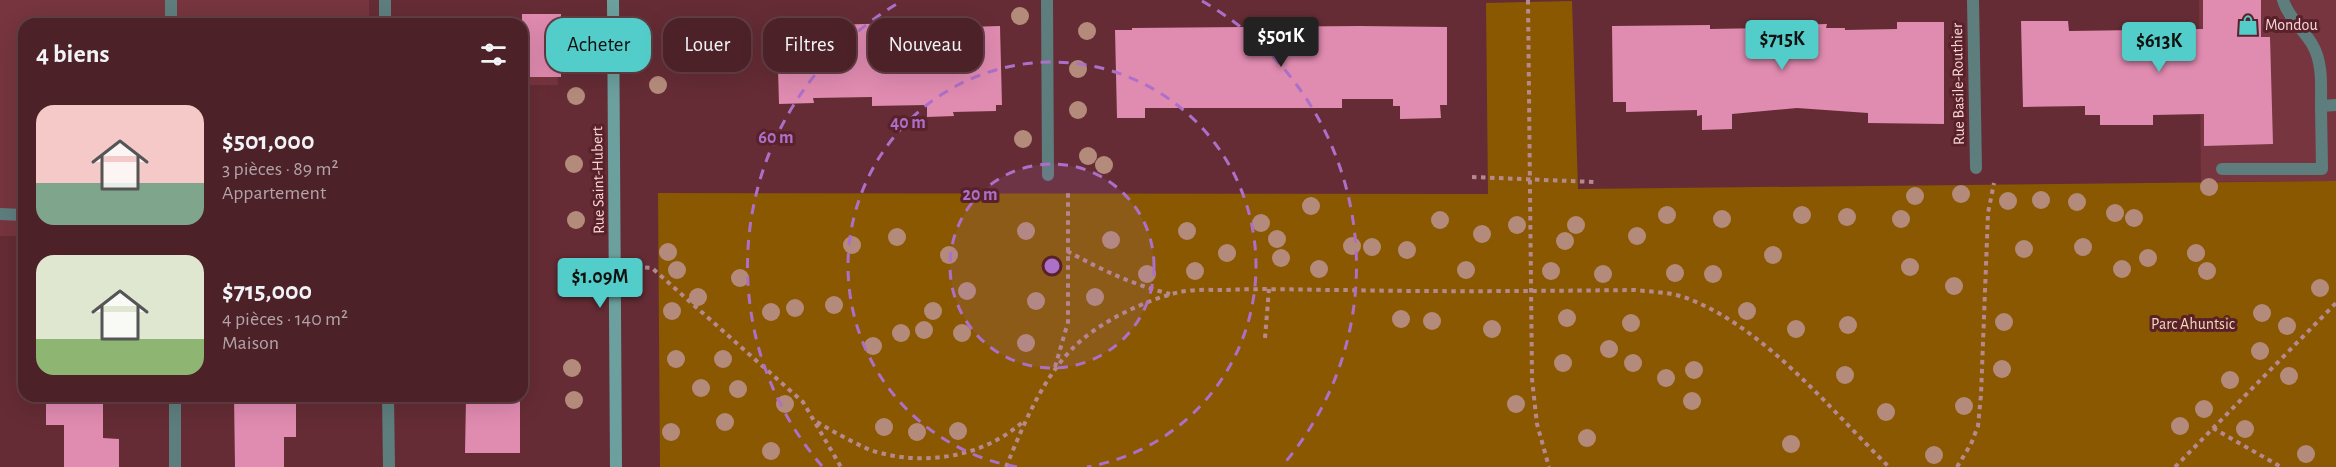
<!DOCTYPE html>
<html lang="fr">
<meta charset="utf-8">
<style>
body{margin:0;font-family:"Alegreya Sans",sans-serif;background:#562e34;color:#f1f3f6;height:100vh;display:flex;flex-direction:column;font-size:22px;white-space:nowrap}
*{box-sizing:border-box;margin:0}
p{font-size:20px;color:#b2a3a8}
.icon{flex:none;width:33px;height:33px;fill:none;stroke:currentColor;stroke-width:2;stroke-linecap:round;stroke-linejoin:round}
.map{position:relative;flex:1;overflow:hidden}
.sheet{position:absolute;left:18px;top:18px;width:510px;height:384px;display:flex;flex-direction:column;background:#4c2128;border-radius:18px;box-shadow:0 6px 24px #0002,0 0 0 2px #633e45}
.sheet>*{flex:none}
.top-card{position:absolute;left:546px;top:18px;width:570px;height:54px;display:flex;gap:12px}
.price{position:absolute;translate:-50% -51px;padding:0 14px;border-radius:6px;background:#53cdc9;color:#111;font-size:20px;line-height:39px;filter:drop-shadow(0 2px 3px #0008)}
.price::after{content:'';position:absolute;left:50%;top:36px;width:18px;height:14px;margin-left:-9px;background:inherit;clip-path:polygon(0 0,100% 0,50% 100%)}
.price.on{background:#222;color:#fff}
ul{padding:0;list-style:none}
li{display:flex;align-items:center;gap:18px;height:150px;padding:0 18px}
li span{display:grid;place-items:center;flex:none;width:168px;height:120px;border-radius:18px;color:#555}
li>.icon{margin-inline-start:auto}
span .icon{width:72px;height:72px;fill:#fffc;stroke-width:1}
li b{font-size:26px}
h2{display:flex;justify-content:space-between;align-items:center;height:72px;padding:0 18px;font-size:26px}
.chip{padding:0 21px;border-radius:18px;background:#4c2128;box-shadow:0 6px 24px #0002,0 0 0 2px #633e45;font-size:21px;line-height:54px}
.chip.on{background:#53cdc9;color:#111}
.map>svg:first-child{display:block}
</style>
<div class="map">
<svg width="2336" height="467" viewBox="0 0 2336 467">
<rect width="100%" height="100%" fill="#652c35"/>
<g fill="#76353f">
<path d="M0 0H369V24H24V236H0Z"/>
<path d="M2199 0H2336V181L2201 182Z"/>
<path d="M554 18 558 85H522V24H388Z"/>
</g>
<path fill="#895800" d="M1572 1 1578 189 2336 181V467H660L658 193 1488 194 1486 3Z"/>
<g fill="#e08bb0">
<path d="M2203 0H2261V37H2270L2273 144 2204 146V114L2153 115V125H2100V115H2085V106L2023 107 2021 21H2068L2069 31 2203 29Z"/>
<rect x="522" y="14" width="39" height="63"/>
<path d="M1897 22H1944V124L1868 123V113L1797 108 1732 114V129L1702 130V115L1697 116V110L1626 112V102H1613L1612 26 1710 25V29L1766 28V26L1827 24 1826 28H1845V30L1897 29Z"/>
<path d="M899 23V29L1000 26 1002 105H996V111L953 112 954 116 927 117V105L872 106V97L813 98 814 103 779 104 777 35 797 34V26Z"/>
<path d="M1359 26 1447 27V105H1440L1441 118 1400 119V106H1393V99H1342V108H1145V118H1117L1115 30H1132V28Z"/>
<path d="M46 396H103V438L119 439V467H64V425H46Z"/>
<path d="M234 396 296 399V437H284V467H235Z"/>
<path d="M466 398 520 399V453H465Z"/>
</g>
<g fill="none" stroke-linecap="round" stroke-linejoin="round">
<g stroke="#b6898e" stroke-width="4" stroke-dasharray="4.5 4.5" stroke-linecap="butt">
<path d="M1528 0 1532 379 1537 424 1549 467"/>
<path d="M1472 177 1594 182"/>
<path d="M1067 251C1102 270 1131 284 1170 294"/>
<path d="M636 267 652 268 803 402 841 467"/>
<path d="M1265 338 1269 289"/>
<path d="M1055 367 1068 322V193"/>
<path d="M817 422C834 432 852 442 870 450 923 467 983 458 1025 420"/>
<path d="M2213 428 2281 467"/>
<path d="M1006 467C1023 426 1041 381 1072 349 1098 322 1145 300 1180 292 1194 289 1211 290 1225 290 1265 288 1304 290 1344 290 1441 292 1538 291 1635 290 1653 292 1672 292 1689 299 1766 329 1831 410 1889 467"/>
<path d="M1957 467 1971 444 1978 426 1981 395 1988 213 1994 183"/>
<path d="M2175 467 2336 303"/>
</g>
<g stroke="#5e7e7d" stroke-width="12">
<path d="M385 0V24"/>
<path d="M1047 0 1048 175"/>
<path d="M1973 0 1976 168"/>
<path d="M2283 0C2288 17 2303 29 2312 44 2323 62 2321 86 2321 106L2336 105"/>
<path d="M2222 169H2322L2321 106"/>
<path d="M0 214 24 215"/>
<path d="M388 396 389 467"/>
</g>
<g stroke="#5e7e7d" stroke-width="12">
<path d="M171 0V24"/>
<path d="M175 396V467"/>
</g>
<path stroke="#6ca09e" stroke-width="12" d="M613 0 616 467"/>
</g>
<g fill="#b48b7b">
<circle cx="1020" cy="16" r="9"/>
<circle cx="1087" cy="31" r="9"/>
<circle cx="1078" cy="69" r="9"/>
<circle cx="658" cy="85" r="9"/>
<circle cx="576" cy="96" r="9"/>
<circle cx="1078" cy="110" r="9"/>
<circle cx="1023" cy="139" r="9"/>
<circle cx="1088" cy="156" r="9"/>
<circle cx="574" cy="164" r="9"/>
<circle cx="1104" cy="165" r="9"/>
<circle cx="2209" cy="187" r="9"/>
<circle cx="1961" cy="194" r="9"/>
<circle cx="1915" cy="196" r="9"/>
<circle cx="2041" cy="200" r="9"/>
<circle cx="2008" cy="201" r="9"/>
<circle cx="2077" cy="202" r="9"/>
<circle cx="1311" cy="206" r="9"/>
<circle cx="2115" cy="213" r="9"/>
<circle cx="1667" cy="215" r="9"/>
<circle cx="1802" cy="215" r="9"/>
<circle cx="1847" cy="217" r="9"/>
<circle cx="2134" cy="218" r="9"/>
<circle cx="1722" cy="219" r="9"/>
<circle cx="1901" cy="219" r="9"/>
<circle cx="576" cy="220" r="9"/>
<circle cx="1440" cy="220" r="9"/>
<circle cx="1261" cy="223" r="9"/>
<circle cx="1517" cy="225" r="9"/>
<circle cx="1576" cy="225" r="9"/>
<circle cx="1026" cy="231" r="9"/>
<circle cx="1187" cy="231" r="9"/>
<circle cx="1482" cy="234" r="9"/>
<circle cx="1637" cy="236" r="9"/>
<circle cx="897" cy="237" r="9"/>
<circle cx="1277" cy="239" r="9"/>
<circle cx="1111" cy="240" r="9"/>
<circle cx="1565" cy="241" r="9"/>
<circle cx="852" cy="245" r="9"/>
<circle cx="1352" cy="246" r="9"/>
<circle cx="1372" cy="247" r="9"/>
<circle cx="2083" cy="247" r="9"/>
<circle cx="2024" cy="249" r="9"/>
<circle cx="1407" cy="250" r="9"/>
<circle cx="668" cy="252" r="9"/>
<circle cx="1227" cy="253" r="9"/>
<circle cx="2196" cy="253" r="9"/>
<circle cx="949" cy="255" r="9"/>
<circle cx="1773" cy="255" r="9"/>
<circle cx="1281" cy="258" r="9"/>
<circle cx="2148" cy="258" r="9"/>
<circle cx="1910" cy="267" r="9"/>
<circle cx="1319" cy="269" r="9"/>
<circle cx="2122" cy="269" r="9"/>
<circle cx="677" cy="270" r="9"/>
<circle cx="1466" cy="270" r="9"/>
<circle cx="1195" cy="271" r="9"/>
<circle cx="1551" cy="271" r="9"/>
<circle cx="2207" cy="271" r="9"/>
<circle cx="1675" cy="273" r="9"/>
<circle cx="1147" cy="274" r="9"/>
<circle cx="1603" cy="274" r="9"/>
<circle cx="1713" cy="274" r="9"/>
<circle cx="740" cy="278" r="9"/>
<circle cx="1954" cy="286" r="9"/>
<circle cx="2320" cy="288" r="9"/>
<circle cx="967" cy="291" r="9"/>
<circle cx="698" cy="297" r="9"/>
<circle cx="1095" cy="297" r="9"/>
<circle cx="1036" cy="301" r="9"/>
<circle cx="834" cy="305" r="9"/>
<circle cx="795" cy="308" r="9"/>
<circle cx="672" cy="311" r="9"/>
<circle cx="933" cy="311" r="9"/>
<circle cx="1747" cy="311" r="9"/>
<circle cx="771" cy="312" r="9"/>
<circle cx="2262" cy="313" r="9"/>
<circle cx="1567" cy="318" r="9"/>
<circle cx="1401" cy="319" r="9"/>
<circle cx="1432" cy="321" r="9"/>
<circle cx="2004" cy="322" r="9"/>
<circle cx="1631" cy="323" r="9"/>
<circle cx="1848" cy="325" r="9"/>
<circle cx="2287" cy="326" r="9"/>
<circle cx="1492" cy="329" r="9"/>
<circle cx="1796" cy="329" r="9"/>
<circle cx="924" cy="330" r="9"/>
<circle cx="901" cy="333" r="9"/>
<circle cx="962" cy="333" r="9"/>
<circle cx="1026" cy="343" r="9"/>
<circle cx="873" cy="346" r="9"/>
<circle cx="1609" cy="349" r="9"/>
<circle cx="2260" cy="351" r="9"/>
<circle cx="676" cy="359" r="9"/>
<circle cx="723" cy="359" r="9"/>
<circle cx="1563" cy="363" r="9"/>
<circle cx="1633" cy="363" r="9"/>
<circle cx="572" cy="368" r="9"/>
<circle cx="2002" cy="369" r="9"/>
<circle cx="1694" cy="370" r="9"/>
<circle cx="1845" cy="375" r="9"/>
<circle cx="2289" cy="376" r="9"/>
<circle cx="1666" cy="378" r="9"/>
<circle cx="2230" cy="380" r="9"/>
<circle cx="701" cy="388" r="9"/>
<circle cx="738" cy="389" r="9"/>
<circle cx="574" cy="400" r="9"/>
<circle cx="1692" cy="401" r="9"/>
<circle cx="785" cy="404" r="9"/>
<circle cx="1516" cy="404" r="9"/>
<circle cx="1964" cy="406" r="9"/>
<circle cx="2204" cy="409" r="9"/>
<circle cx="1886" cy="412" r="9"/>
<circle cx="725" cy="422" r="9"/>
<circle cx="2180" cy="426" r="9"/>
<circle cx="884" cy="427" r="9"/>
<circle cx="2245" cy="429" r="9"/>
<circle cx="958" cy="431" r="9"/>
<circle cx="671" cy="432" r="9"/>
<circle cx="917" cy="432" r="9"/>
<circle cx="1587" cy="438" r="9"/>
<circle cx="1791" cy="444" r="9"/>
<circle cx="771" cy="451" r="9"/>
<circle cx="2306" cy="454" r="9"/>
<circle cx="1934" cy="455" r="9"/>
</g>
<circle cx="1052" cy="266" r="102" fill="#ad70c9" fill-opacity=".12"/>
<g fill="none" stroke="#ad70c9" stroke-width="3" stroke-dasharray="10 8">
<circle cx="1052" cy="266" r="102"/>
<path d="M1017 467A204 204 0 1 1 1087 467"/>
<path d="M822 466A305 305 0 0 1 902 1M1202 1A305 305 0 0 1 1282 466"/>
</g>
<defs>
<g id="shop-bare" transform="scale(1.62)"><path d="M-5-2.5h2.3a2.7 3.5 0 0 1 5.4 0H5L5.5 6h-11ZM-1.5-2.5h3a1.5 2.3 0 0 0-3 0Z" fill="#53cdc9" stroke="#59222b" stroke-width="2.5" paint-order="stroke"/></g>
</defs>
<g fill-rule="evenodd">
<use href="#shop-bare" x="2248" y="25"/>
</g>
<g text-anchor="middle" dominant-baseline="central" stroke-width="6" stroke-linejoin="round" paint-order="stroke">
<g font-size="16" fill="#f9d5d8" stroke="#59222b" text-anchor="start">
<text x="2265" y="25">Mondou</text>
</g>
<g font-size="16" fill="#f9d5d8" stroke="#59222b">
<text transform="translate(1958 84) rotate(-91)">Rue Basile-Routhier</text>
<text transform="translate(598 180) rotate(-91)">Rue Saint-Hubert</text>
</g>
<g font-size="16" fill="#f5d8b4" stroke="#59222b">
<text x="2193" y="324">Parc Ahuntsic</text>
</g>
</g>
<circle cx="1052" cy="266" r="9" fill="#ad70c9" stroke="#59222b" stroke-width="3"/>
<g font-size="18" text-anchor="middle" font-weight="bold" fill="#ad70c9" stroke="#59222b" stroke-width="6" stroke-linejoin="round" paint-order="stroke">
<text x="908" y="128">40 m</text>
<text x="776" y="143">60 m</text>
<text x="980" y="200">20 m</text>
</g>
</svg>
<b class="price on" style="left:1281px;top:68px">$501K</b>
<b class="price" style="left:1782px;top:71px">$715K</b>
<b class="price" style="left:2159px;top:73px">$613K</b>
<b class="price" style="left:600px;top:309px">$1.09M</b>
<div class="top-card">
<a class="chip on">Acheter</a>
<a class="chip">Louer</a>
<a class="chip">Filtres</a>
<a class="chip">Nouveau</a>
</div>
<section class="sheet">
<h2>4 biens<svg class="icon" aria-label="filters" viewBox="0 0 24 24"><path d="M4 7h16M4 17h16"/><circle cx="9" cy="7" r="2"/><circle cx="15" cy="17" r="2"/></svg></h2>
<ul>
<li><span style="background:linear-gradient(#f6c9c9 65%,#7fa58c 0)"><svg class="icon" aria-label="home" viewBox="0 0 24 24"><path d="M3 11l9-7 9 7M6 9v11h12V9"/></svg></span><div><b>$501,000</b><p>3 pièces · 89 m²</p><p>Appartement</p></div></li>
<li><span style="background:linear-gradient(#dfe7d0 70%,#8fb573 0)"><svg class="icon" aria-label="home" viewBox="0 0 24 24"><path d="M3 11l9-7 9 7M6 9v11h12V9"/></svg></span><div><b>$715,000</b><p>4 pièces · 140 m²</p><p>Maison</p></div></li>
</ul>
</section>
</div>
